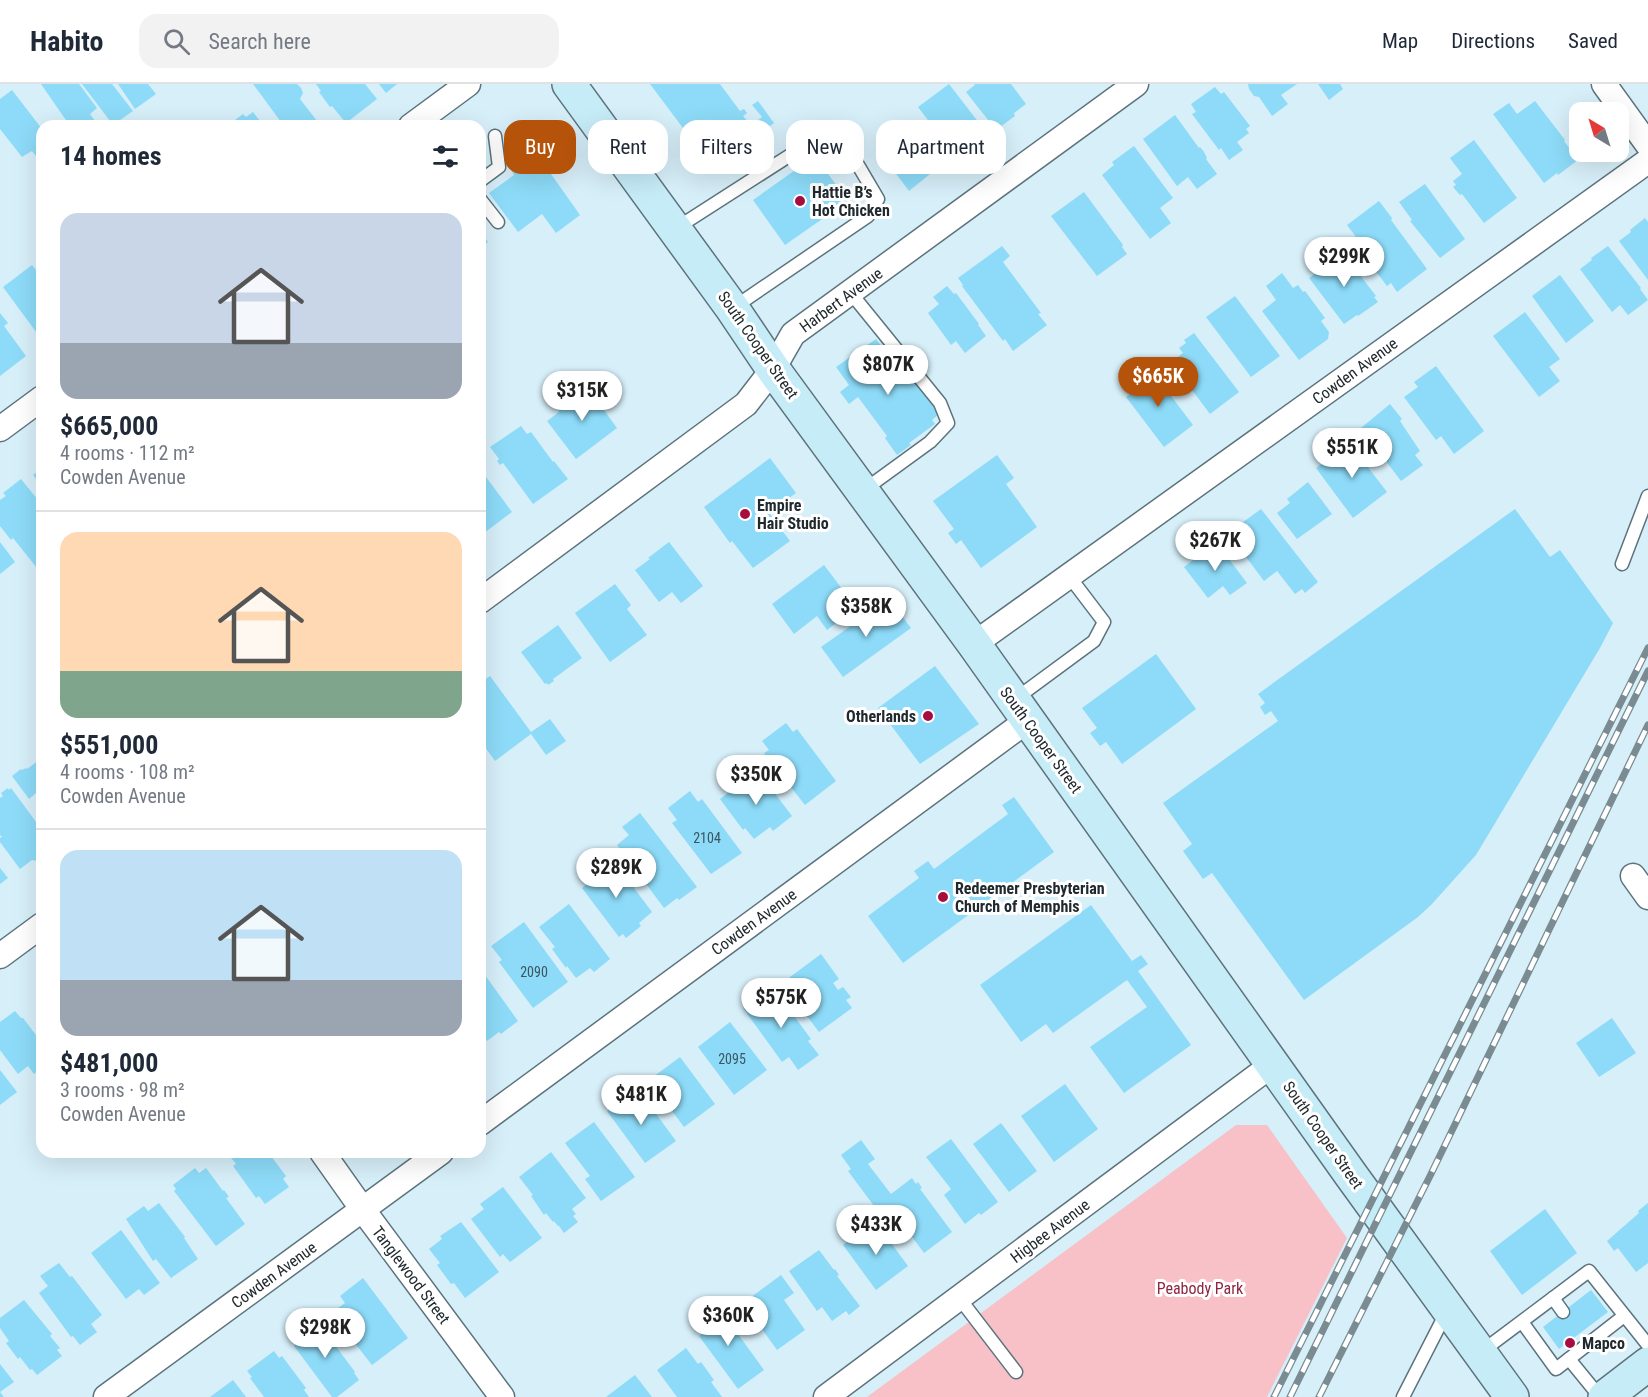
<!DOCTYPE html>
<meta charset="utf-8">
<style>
body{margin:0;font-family:"Roboto Condensed",sans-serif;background:#f2f2f3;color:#1f2937;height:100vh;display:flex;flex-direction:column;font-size:22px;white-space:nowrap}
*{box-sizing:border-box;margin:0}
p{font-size:20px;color:#747a83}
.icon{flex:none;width:33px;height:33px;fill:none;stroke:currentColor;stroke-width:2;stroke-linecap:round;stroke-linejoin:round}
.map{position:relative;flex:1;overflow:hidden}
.side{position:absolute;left:36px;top:36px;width:450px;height:1038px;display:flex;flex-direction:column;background:#fff;border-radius:18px;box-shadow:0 6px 24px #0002}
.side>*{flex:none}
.banner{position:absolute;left:504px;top:36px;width:570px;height:54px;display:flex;gap:12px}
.needle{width:39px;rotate:322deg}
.controls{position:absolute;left:1569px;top:18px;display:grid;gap:12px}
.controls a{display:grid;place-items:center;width:60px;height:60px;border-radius:12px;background:#fff;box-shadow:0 6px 24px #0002;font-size:30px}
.price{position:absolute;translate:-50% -51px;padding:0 14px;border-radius:21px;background:#fff;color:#222;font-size:20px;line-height:39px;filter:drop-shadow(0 2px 3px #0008)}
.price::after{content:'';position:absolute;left:50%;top:36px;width:18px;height:14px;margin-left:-9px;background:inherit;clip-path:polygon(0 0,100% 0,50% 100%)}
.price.active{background:#b45309;color:#fff}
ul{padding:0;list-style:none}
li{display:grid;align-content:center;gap:12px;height:318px;padding:0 24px}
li+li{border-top:2px solid #e0e1e3}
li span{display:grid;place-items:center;height:186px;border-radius:18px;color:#555}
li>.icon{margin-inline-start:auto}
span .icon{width:108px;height:108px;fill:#fffc;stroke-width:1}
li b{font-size:26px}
h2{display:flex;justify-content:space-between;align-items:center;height:72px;padding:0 24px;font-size:26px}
.chip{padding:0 21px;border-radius:18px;background:#fff;box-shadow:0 6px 24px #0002;font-size:21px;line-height:54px}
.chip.active{background:#b45309;color:#fff}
header{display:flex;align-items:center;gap:36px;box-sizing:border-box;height:84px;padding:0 30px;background:#fff;border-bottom:2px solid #e0e1e3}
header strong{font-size:28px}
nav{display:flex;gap:33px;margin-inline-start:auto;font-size:21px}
.search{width:420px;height:54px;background:#f2f2f3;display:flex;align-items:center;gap:15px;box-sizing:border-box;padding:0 21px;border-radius:18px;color:#747a83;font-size:22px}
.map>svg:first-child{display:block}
</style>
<header>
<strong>Habito</strong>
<div class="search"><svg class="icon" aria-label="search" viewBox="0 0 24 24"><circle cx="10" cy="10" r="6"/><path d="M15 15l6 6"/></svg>Search here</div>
<nav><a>Map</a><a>Directions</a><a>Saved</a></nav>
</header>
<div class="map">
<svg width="1648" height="1313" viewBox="0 0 1648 1313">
<rect width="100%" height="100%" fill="#d7eff9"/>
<path fill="#f7c1c7" d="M1236 1041H1267L1347 1154 1267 1313H867Z"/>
<g fill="#8ddbf8">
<path d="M41 0H79L97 24 90 30 97 40 94 42H83L79 38 74 42H70Z"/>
<path d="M82 0H112L133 27 113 41Z"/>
<path d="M118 0H148L156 10 135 25Z"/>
<path d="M253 0H297L301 4 303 9 300 15 321 42H284Z"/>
<path d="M316 0H365L377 15 346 39 332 22 330 23 319 8 321 7Z"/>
<path d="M379 0H397L386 9Z"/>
<path d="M650 0H720L740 27 744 25 747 29 743 32 751 41 762 33 752 21 758 17 774 39 709 87 688 59 692 56Z"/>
<path d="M949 0 986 48 956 73 946 60 945 61 942 58 944 57 918 23Z"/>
<path d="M974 0H1011L1026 20 1014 29 1015 32 996 46 966 8 975 1Z"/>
<path d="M1248 0H1297L1281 11 1288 20 1272 32 1259 13 1254 12 1249 5Z"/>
<path d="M1318 0H1340L1343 5 1329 16Z"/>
<path d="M1215 3 1221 10 1224 8 1250 42 1246 45 1249 49 1237 58 1243 66 1229 76 1221 64 1219 66 1192 30 1196 28 1191 20Z"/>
<path d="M12 6 42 45V73L39 76 32 67 22 73 0 45V15Z"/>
<path d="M1535 17 1565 56 1564 57 1578 76 1558 91 1557 89 1544 99 1493 30 1509 19 1517 30Z"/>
<path d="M253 28 264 42H233L231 39 243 30 246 33Z"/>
<path d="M1175 31 1199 64 1200 63 1204 68 1207 74 1206 75 1217 90 1197 105 1188 93 1177 102 1143 55Z"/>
<path d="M906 37 937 76H935L940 82 909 107 879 67 884 62 880 57Z"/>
<path d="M1474 56 1517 114 1484 139 1462 110 1460 111 1453 103 1456 101 1453 97 1462 90 1450 74Z"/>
<path d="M1134 62 1173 114 1160 124 1171 139 1150 155 1102 91 1114 81 1112 78Z"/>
<path d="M815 72 848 117 785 161 753 116Z"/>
<path d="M539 73 580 131 556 149 542 130 518 148 489 109 514 91 512 87 519 82 522 85Z"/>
<path d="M1425 100 1465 155 1440 174 1410 137 1412 136 1399 118Z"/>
<path d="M1084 108 1123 161 1122 163 1127 170 1097 192 1051 132Z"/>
<path d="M1379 117 1392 134 1391 136 1427 185 1397 208 1391 199 1387 202 1374 185 1378 182 1347 141Z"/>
<path d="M1645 134 1648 138V196L1619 157 1631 148 1630 146Z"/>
<path d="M480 146 488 158 480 164Z"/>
<path d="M1002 162 1010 172 1003 178 1041 229 1038 230 1047 241 1013 267 1005 255 1003 257 962 202 963 201 958 194Z"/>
<path d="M1608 162 1641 204 1640 205 1648 216 1628 231 1620 221 1612 228 1580 185 1592 176 1591 174Z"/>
<path d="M1346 167 1362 188 1359 190 1376 212 1374 213 1378 218 1358 232 1357 231 1344 240 1309 194Z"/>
<path d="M32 181 42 194V256L3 203Z"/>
<path d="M1282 189 1293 204 1298 201 1303 208 1305 207 1325 234 1321 237 1329 248 1328 255 1299 276 1262 227 1276 216 1266 202Z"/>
<path d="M1560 191 1594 237 1566 259 1532 212Z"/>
<path d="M947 202 954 210 956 209 979 240 978 241 986 252 965 269 956 257 951 261 928 229 939 220 933 213Z"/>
<path d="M1235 212 1280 272 1251 293 1206 233Z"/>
<path d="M1525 228 1560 275 1549 283 1560 297 1539 313 1493 252Z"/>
<path d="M0 229 8 239 4 242 26 272 0 292Z"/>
<path d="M1194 249 1239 308 1210 330 1171 278 1183 269 1179 264 1186 259 1184 256Z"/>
<path d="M876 255 882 263 880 264 891 279 895 276 903 287 906 285 939 330 932 336 935 340 909 359 911 361 897 371 885 354 887 352 858 313 849 320 840 308 849 301 836 283Z"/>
<path d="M1436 282 1484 347 1454 370 1441 352 1436 356 1404 313 1418 303 1414 298Z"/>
<path d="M1149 283 1193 341 1164 363 1126 313 1138 304 1131 296Z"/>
<path d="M585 300 617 344 576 375 547 337 559 328 558 327 563 323 564 325 571 319 566 312 571 309 572 310Z"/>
<path d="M1390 320 1402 335 1400 337 1420 367 1415 371 1423 381 1401 397 1361 344Z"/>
<path d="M521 342 527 350 531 348 553 378 554 377 568 395 533 420 503 379 500 381 497 377 499 375 490 363Z"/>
<path d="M1354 357 1369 378 1367 382 1387 408 1353 434 1316 384 1326 377 1325 375 1333 369 1335 371 1343 364 1342 363 1346 359 1348 361Z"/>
<path d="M997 371 1014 394 1006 400 1037 443 981 484 961 456 956 460 948 449 954 445 933 417Z"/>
<path d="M770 374 796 409 769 429 790 457 753 484 732 457 730 459 704 423Z"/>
<path d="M42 384V402L33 391Z"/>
<path d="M486 393 512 428 480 452V397Z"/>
<path d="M21 395 42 421V433L40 435 42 437V488L41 489 13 454 11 456 0 442V416L6 412 3 409Z"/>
<path d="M1308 398 1332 430 1297 455 1277 429 1290 419 1287 415Z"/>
<path d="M1261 425 1318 498 1305 509 1302 505 1295 510 1277 487 1264 497 1228 449Z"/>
<path d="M1515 425 1550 473 1560 466 1613 539 1600 564 1476 771 1431 821 1418 833 1304 916 1212 789 1203 795 1183 767 1192 760 1163 719 1278 637 1271 627 1265 631 1260 623 1265 619 1258 610Z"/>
<path d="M0 458 15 478 0 490Z"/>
<path d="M669 458 703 502 681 519 672 508 659 518 635 486 650 475 648 474Z"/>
<path d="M1216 458 1247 499 1230 511 1223 502 1208 514 1184 483Z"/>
<path d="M824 481 846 510 836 518 846 532 827 546 817 532 794 550 772 520Z"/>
<path d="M615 500 631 521 627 525 647 551 610 578 575 529Z"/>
<path d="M889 515 911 544 843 593 821 563Z"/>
<path d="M558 541 582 574 553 595 554 597 548 601 547 599 545 600 521 568Z"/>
<path d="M1156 570 1196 625 1122 680 1106 658 1100 662 1090 649 1097 644 1082 624Z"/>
<path d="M935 582 979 640 920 680 878 624Z"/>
<path d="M490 592 531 648 550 635 566 657 546 671 531 650 495 677 480 656V599Z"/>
<path d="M786 639 793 648 797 645 836 697 805 721 764 669 769 666 762 657Z"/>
<path d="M42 674V716L36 709 29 715 12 692 21 685 22 686 26 684 27 685Z"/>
<path d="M757 686 792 732 773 747 770 743 754 755 745 744 743 746 720 715Z"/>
<path d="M8 704 9 706 11 704 42 746 41 773 37 777 32 776 20 785 0 758V754L2 753 0 751V714L3 712 1 709Z"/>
<path d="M690 707 698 718 702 715 742 769 711 790 672 739 677 736 668 724Z"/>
<path d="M1014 713 1054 768 903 879 868 832 919 794 914 787 928 777 934 785 1008 730 1002 721Z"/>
<path d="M640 729 697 803 679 816 677 814 664 824 617 761 629 751 622 743Z"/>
<path d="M604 774 611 784 616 780 652 828 639 839 641 842 626 854 623 850 619 853 582 804 592 796 586 788Z"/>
<path d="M0 784 8 794 0 800Z"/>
<path d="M569 820 610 875 594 888 590 884 576 894 567 882 566 884 552 865 555 863 539 843Z"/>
<path d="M1091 821 1132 877 1141 871 1148 880 1138 887 1191 961 1124 1009 1090 963 1147 923 1127 896 1053 949 1046 940 1021 958 980 901Z"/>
<path d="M524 838 568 898 533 924 499 878 502 876 491 862Z"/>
<path d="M821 870 839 895 833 899 838 906 843 903 851 913 846 916 852 924 819 948 782 899Z"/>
<path d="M485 891 518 937 501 950 499 948 487 957 480 947V895Z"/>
<path d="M772 902 811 955 808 957 819 971 798 986 789 973 782 978 743 924Z"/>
<path d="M15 927 21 934H23L42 959V984L34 990 28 982 18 990 0 966V938Z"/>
<path d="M1612 934 1636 969 1599 993 1576 959Z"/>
<path d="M730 938 767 986 734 1011 698 963Z"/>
<path d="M680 973 715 1020 684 1043 649 996Z"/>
<path d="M0 986 17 1008 0 1021Z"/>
<path d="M1065 1000 1098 1045 1054 1078 1021 1032Z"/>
<path d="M637 1004 676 1057 645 1079 607 1027Z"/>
<path d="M594 1038 635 1093 601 1117 585 1095 590 1092 565 1059Z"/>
<path d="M1001 1039 1037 1087 1009 1108 973 1060Z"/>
<path d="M951 1055 998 1118 981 1131 979 1129 965 1140 944 1111 951 1105 926 1073Z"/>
<path d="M861 1056 875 1075 868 1080 891 1110 912 1094 916 1100 918 1098 922 1104 920 1105 952 1148 924 1169 893 1127 883 1134 848 1087 851 1085 841 1071Z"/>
<path d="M231 1068H268L286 1092 283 1095 289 1103 265 1120 259 1112 256 1114 233 1082 236 1080 228 1070Z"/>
<path d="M551 1068 586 1114 572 1125 576 1130 573 1132 578 1138 564 1149 559 1142H558L554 1137 553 1138 546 1129 544 1131 531 1112 533 1111 519 1093Z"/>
<path d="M195 1084 199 1089 206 1084 223 1107 224 1106 229 1113 226 1114 245 1140 216 1162 174 1107 176 1105 173 1101Z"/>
<path d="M503 1103 542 1154 510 1178 503 1170 500 1173 471 1135 484 1125 480 1120Z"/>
<path d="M159 1119 185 1153 184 1154 198 1175 171 1194 156 1175 153 1177 126 1135 144 1122 148 1127Z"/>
<path d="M1648 1119V1179L1636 1188 1618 1164 1614 1167 1607 1157 1639 1129 1638 1127Z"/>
<path d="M1545 1125 1577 1169 1522 1211 1490 1167Z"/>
<path d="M875 1137 908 1182 876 1206 843 1161Z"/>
<path d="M461 1138 499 1188 465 1214 454 1199 451 1200 437 1181 440 1179 429 1165 442 1155 440 1152Z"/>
<path d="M121 1146 160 1199 144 1211 139 1205 126 1215 91 1169Z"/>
<path d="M819 1166 834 1186 835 1185 839 1191 837 1192 860 1222 849 1231 846 1227 832 1237 822 1223 817 1227 789 1187Z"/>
<path d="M59 1179 70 1193 72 1192 102 1231 91 1240 97 1248 80 1261 73 1252 71 1253 39 1209 48 1202 40 1192Z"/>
<path d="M781 1191 794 1209 784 1216 805 1246 777 1266 743 1219Z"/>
<path d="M363 1194 408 1254 372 1281 331 1229 345 1219 340 1212Z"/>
<path d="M1591 1206 1608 1228 1559 1265 1543 1243Z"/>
<path d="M24 1216 52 1250 50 1252 60 1264 57 1266 62 1272 37 1291 32 1285 30 1286 20 1273 18 1275 6 1259 9 1257 0 1244V1234Z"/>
<path d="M717 1221 764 1286 738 1305 699 1252 702 1250 693 1238Z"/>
<path d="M313 1237 318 1243 320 1241 355 1288 354 1289 359 1296 337 1313H332L294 1262 296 1260 290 1254Z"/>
<path d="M686 1264 698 1280 701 1278 714 1296 711 1298 722 1313H677L657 1286Z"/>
<path d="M274 1267 279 1274 282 1272 306 1304 304 1306 309 1313H264L250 1294 252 1293 247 1287Z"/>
<path d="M0 1280 14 1298 0 1308 4 1313H0Z"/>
<path d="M635 1291 652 1313H606Z"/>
<path d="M233 1296 246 1313H210Z"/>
</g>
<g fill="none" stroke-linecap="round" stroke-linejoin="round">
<g stroke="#5d737c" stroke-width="15">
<g id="service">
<path d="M480 97 499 83 495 52"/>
<path d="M480 115 498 138"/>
<path d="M675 145 817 54 834 56 848 64 878 115 868 132 733 224"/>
<path d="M850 208 940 319 948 339 930 358 864 406"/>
<path d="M1622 480 1648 412"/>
<path d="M1014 616 1094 557 1104 538 1069 492"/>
<path d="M1553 1214 1563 1228"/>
<path d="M960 1215 1016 1288"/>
<path d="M1522 1238 1556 1285 1624 1232"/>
<path d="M1481 1268 1589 1187 1648 1261"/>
<path d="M1569 1275 1600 1313"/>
<path d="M1403 1313 1446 1229"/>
</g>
</g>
<g stroke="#5d737c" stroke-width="27">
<g id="minor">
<path d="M1604 0 1648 61"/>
<path d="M411 42 468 0"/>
<path d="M0 345 42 314"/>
<path d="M480 517 746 320 773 285 793 250 1136 0"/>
<path d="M974 560 1648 77"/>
<path d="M1633 792 1648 813"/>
<path d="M0 872 42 841"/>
<path d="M480 1039 1028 636"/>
<path d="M322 1068 363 1126 502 1313"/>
<path d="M106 1313 441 1068"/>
<path d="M826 1313 1273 980"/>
</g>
</g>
<g stroke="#5d737c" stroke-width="36">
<g id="secondary">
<path d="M569 0 732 224 773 285 974 560 1351 1091 1512 1313"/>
<path d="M1605 1313 1648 1280"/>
</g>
</g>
<use href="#service" stroke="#fff" stroke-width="12"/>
<use href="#minor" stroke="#fff" stroke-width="24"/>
<use href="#secondary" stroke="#c6ecf8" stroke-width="33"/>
<g stroke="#7a8b92" stroke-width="7">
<g id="rail">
<path d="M1274 1313 1648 564"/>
<path d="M1290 1313 1648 587"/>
<path d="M1319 1313 1431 1090 1648 641"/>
</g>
</g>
<use href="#rail" stroke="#fff" stroke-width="4.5" stroke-dasharray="14" stroke-linecap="butt"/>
</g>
<g fill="#a60e41" stroke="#fff" stroke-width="2">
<circle cx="800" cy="117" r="6"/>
<circle cx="745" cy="430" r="6"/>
<circle cx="928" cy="632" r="6"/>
<circle cx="943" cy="813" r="6"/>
<circle cx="1570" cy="1259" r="6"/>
</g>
<g text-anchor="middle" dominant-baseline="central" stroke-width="6" stroke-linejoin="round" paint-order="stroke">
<g font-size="14" fill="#3b5660">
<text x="707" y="754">2104</text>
<text x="534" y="888">2090</text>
<text x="732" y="975">2095</text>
</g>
<g font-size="16" font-weight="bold" fill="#20292d" stroke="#fff" text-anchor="start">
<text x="812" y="108">Hattie B’s<tspan x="812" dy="18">Hot Chicken</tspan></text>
<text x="757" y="421">Empire<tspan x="757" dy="18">Hair Studio</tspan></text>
<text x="916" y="632" text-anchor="end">Otherlands</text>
<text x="955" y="804">Redeemer Presbyterian<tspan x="955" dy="18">Church of Memphis</tspan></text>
<text x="1582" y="1259">Mapco</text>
</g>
<g font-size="16" fill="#20292d" stroke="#fff">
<text transform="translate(841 216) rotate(-36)">Harbert Avenue</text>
<text transform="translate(758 261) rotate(55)">South Cooper Street</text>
<text transform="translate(1355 287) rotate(-36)">Cowden Avenue</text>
<text transform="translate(1041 656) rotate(54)">South Cooper Street</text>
<text transform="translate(754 838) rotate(-36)">Cowden Avenue</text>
<text transform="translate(1323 1051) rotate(55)">South Cooper Street</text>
<text transform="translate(1050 1147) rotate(-37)">Higbee Avenue</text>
<text transform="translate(274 1191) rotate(-36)">Cowden Avenue</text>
<text transform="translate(411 1191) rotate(53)">Tanglewood Street</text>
</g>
<g font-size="16" fill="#8e263f" stroke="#fff">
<text x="1200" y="1204">Peabody Park</text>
</g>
</g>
</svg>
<div class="controls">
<a><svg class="needle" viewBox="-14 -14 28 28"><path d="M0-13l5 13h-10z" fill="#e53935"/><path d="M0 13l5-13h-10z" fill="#747a83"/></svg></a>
</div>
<b class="price" style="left:1344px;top:204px">$299K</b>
<b class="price" style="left:888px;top:312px">$807K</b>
<b class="price active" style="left:1158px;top:324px">$665K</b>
<b class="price" style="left:582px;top:338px">$315K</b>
<b class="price" style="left:1352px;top:395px">$551K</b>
<b class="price" style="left:1215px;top:488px">$267K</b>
<b class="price" style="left:866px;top:554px">$358K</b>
<b class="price" style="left:756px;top:722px">$350K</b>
<b class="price" style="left:616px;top:815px">$289K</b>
<b class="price" style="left:781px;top:945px">$575K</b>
<b class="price" style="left:641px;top:1042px">$481K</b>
<b class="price" style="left:876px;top:1172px">$433K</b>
<b class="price" style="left:728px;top:1263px">$360K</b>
<b class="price" style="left:325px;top:1275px">$298K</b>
<div class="banner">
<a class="chip active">Buy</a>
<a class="chip">Rent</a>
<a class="chip">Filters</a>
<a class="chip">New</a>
<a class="chip">Apartment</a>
</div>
<section class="side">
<h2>14 homes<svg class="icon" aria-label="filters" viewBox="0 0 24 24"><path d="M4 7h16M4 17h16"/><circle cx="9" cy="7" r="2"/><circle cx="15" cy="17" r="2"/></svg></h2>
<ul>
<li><span style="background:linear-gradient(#c9d6e8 70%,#9aa5b1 0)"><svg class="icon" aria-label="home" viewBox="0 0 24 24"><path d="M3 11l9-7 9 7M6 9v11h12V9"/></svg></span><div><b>$665,000</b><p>4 rooms · 112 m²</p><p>Cowden Avenue</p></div></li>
<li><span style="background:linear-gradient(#ffd9b3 75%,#7fa58c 0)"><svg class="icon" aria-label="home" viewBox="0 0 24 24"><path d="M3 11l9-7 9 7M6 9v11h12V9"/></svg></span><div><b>$551,000</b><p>4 rooms · 108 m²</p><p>Cowden Avenue</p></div></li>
<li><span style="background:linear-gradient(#bfe0f5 70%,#9aa5b1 0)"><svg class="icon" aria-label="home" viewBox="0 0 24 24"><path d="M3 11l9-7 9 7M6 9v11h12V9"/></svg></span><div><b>$481,000</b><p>3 rooms · 98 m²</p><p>Cowden Avenue</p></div></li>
</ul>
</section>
</div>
